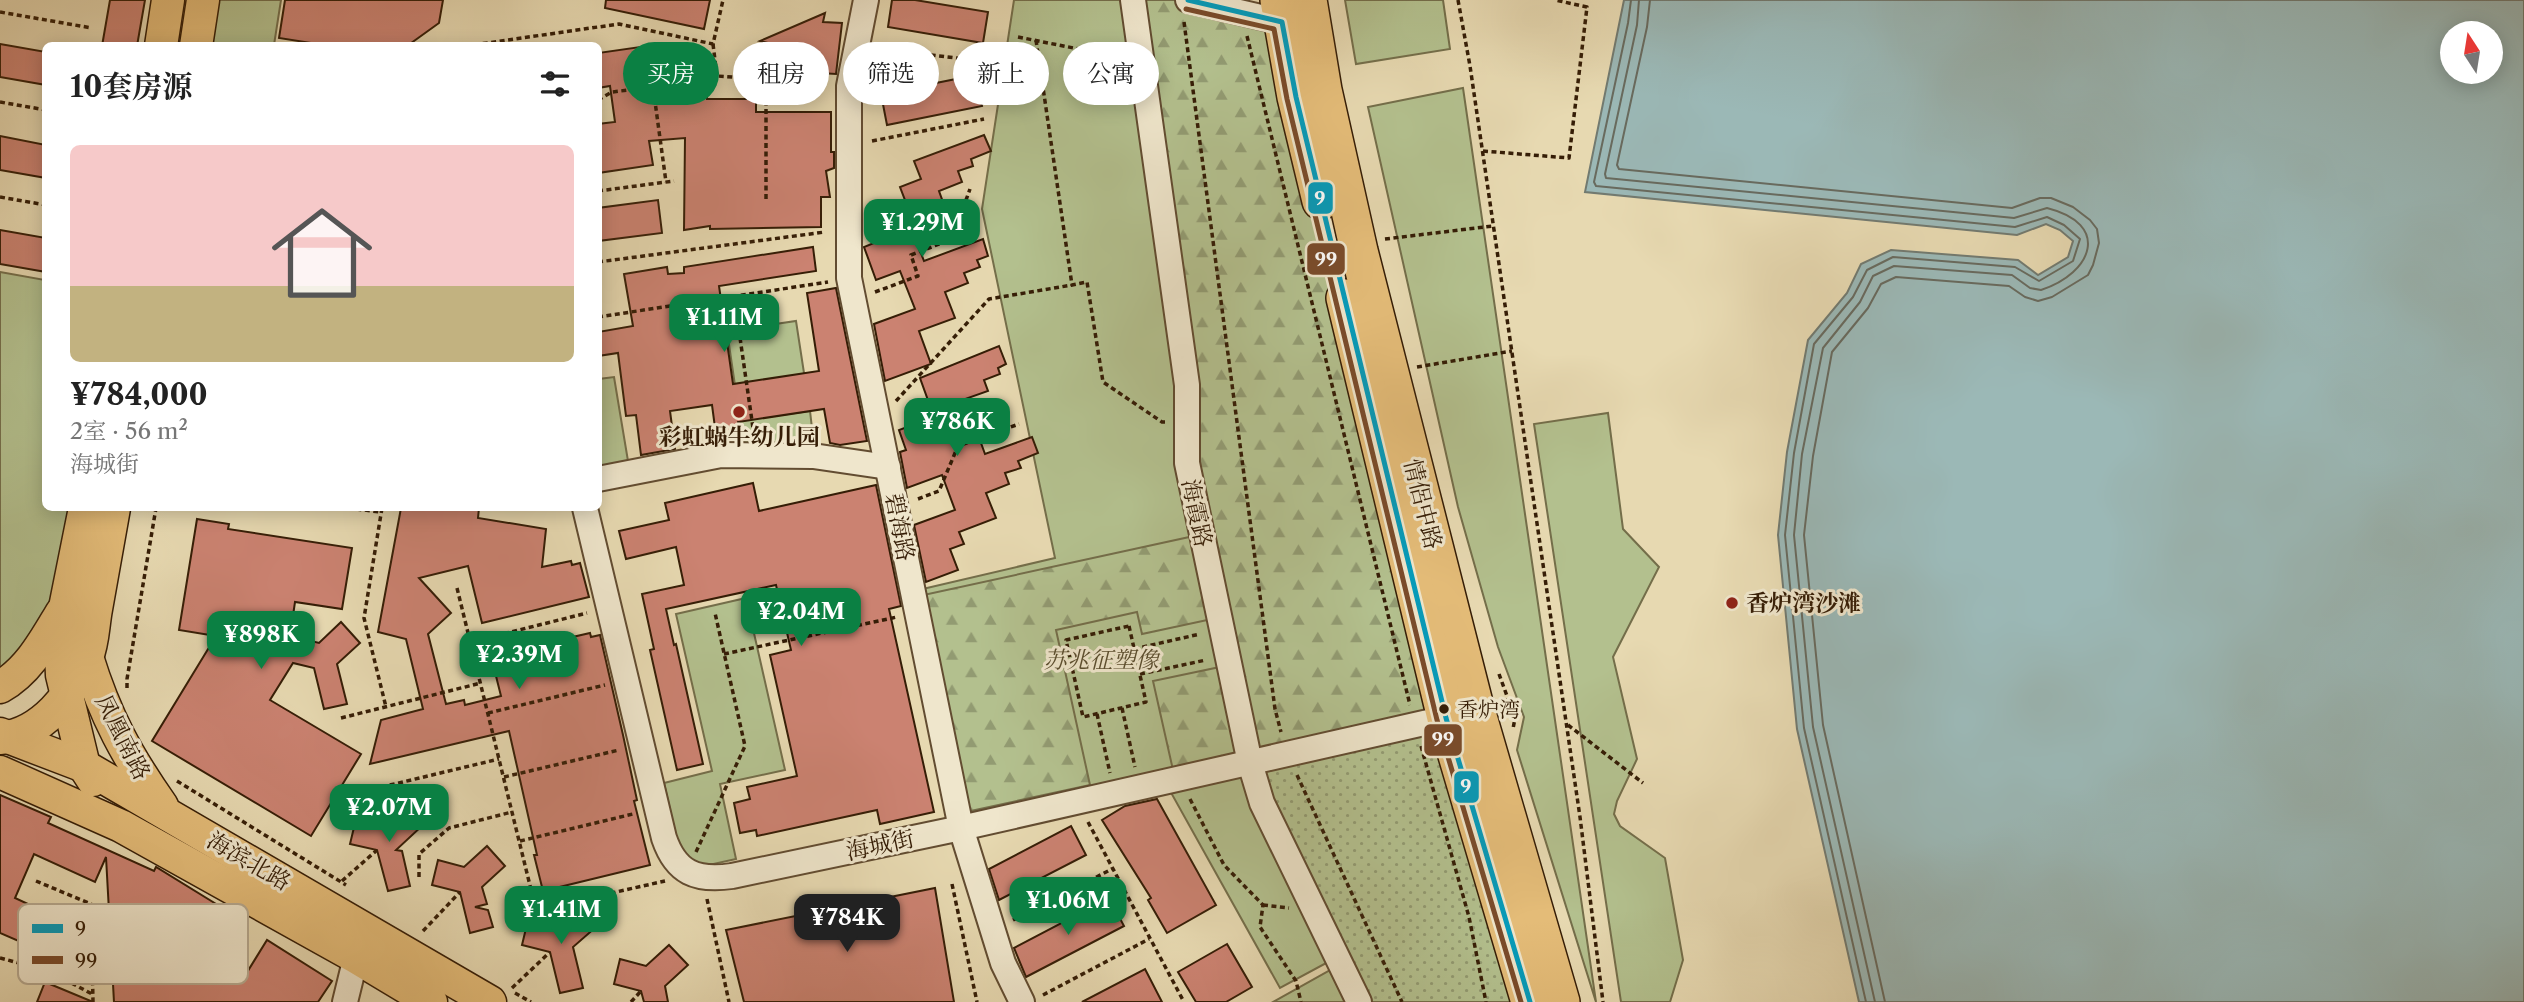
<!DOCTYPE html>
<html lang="zh">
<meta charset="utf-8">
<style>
body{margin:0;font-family:"Libre Caslon Text","Noto Serif SC",serif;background:#f6f6f6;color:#222;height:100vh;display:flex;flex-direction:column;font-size:26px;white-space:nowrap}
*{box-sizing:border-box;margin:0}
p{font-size:23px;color:#767676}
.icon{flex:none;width:38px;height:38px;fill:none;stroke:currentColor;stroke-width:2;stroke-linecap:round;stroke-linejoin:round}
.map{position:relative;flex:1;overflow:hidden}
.drawer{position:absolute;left:42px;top:42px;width:560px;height:469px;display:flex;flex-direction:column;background:#fff;border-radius:10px;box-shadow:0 4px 18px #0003}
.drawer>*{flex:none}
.banner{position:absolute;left:623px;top:42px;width:665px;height:63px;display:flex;gap:14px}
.needle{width:46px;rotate:348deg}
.buttons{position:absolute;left:2440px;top:21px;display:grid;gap:14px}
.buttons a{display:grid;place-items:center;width:63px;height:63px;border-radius:50%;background:#fff;box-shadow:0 4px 18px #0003;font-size:35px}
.price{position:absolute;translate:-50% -60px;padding:0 16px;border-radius:14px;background:#0b8043;color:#fff;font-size:23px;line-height:46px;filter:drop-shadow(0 2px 4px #0008)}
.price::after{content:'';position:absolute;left:50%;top:42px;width:21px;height:16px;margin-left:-10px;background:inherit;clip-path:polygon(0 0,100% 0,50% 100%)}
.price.selected{background:#222;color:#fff}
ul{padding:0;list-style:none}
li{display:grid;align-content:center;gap:14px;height:371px;padding:0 28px}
li span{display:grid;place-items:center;height:217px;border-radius:10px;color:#555}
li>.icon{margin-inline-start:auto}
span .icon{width:126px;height:126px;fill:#fffc;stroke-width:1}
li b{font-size:30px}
h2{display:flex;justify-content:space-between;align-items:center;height:84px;padding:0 28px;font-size:30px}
.tag{padding:0 24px;border-radius:32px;background:#fff;box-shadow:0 4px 18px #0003;font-size:24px;line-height:63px}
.tag.selected{background:#0b8043;color:#fff}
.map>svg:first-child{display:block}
</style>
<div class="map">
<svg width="2524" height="1002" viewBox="0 0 2524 1002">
<defs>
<pattern id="forest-firs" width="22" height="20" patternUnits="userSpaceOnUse" patternTransform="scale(1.75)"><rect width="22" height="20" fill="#b3c08e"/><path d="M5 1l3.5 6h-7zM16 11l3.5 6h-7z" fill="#929b72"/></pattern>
<pattern id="garden-dots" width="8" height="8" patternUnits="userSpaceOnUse" patternTransform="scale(1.75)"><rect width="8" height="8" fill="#b3c08e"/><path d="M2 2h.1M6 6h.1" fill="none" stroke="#929b72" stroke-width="1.8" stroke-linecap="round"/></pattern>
</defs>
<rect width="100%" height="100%" fill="#e7d9b1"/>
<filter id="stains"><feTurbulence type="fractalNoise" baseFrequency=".00286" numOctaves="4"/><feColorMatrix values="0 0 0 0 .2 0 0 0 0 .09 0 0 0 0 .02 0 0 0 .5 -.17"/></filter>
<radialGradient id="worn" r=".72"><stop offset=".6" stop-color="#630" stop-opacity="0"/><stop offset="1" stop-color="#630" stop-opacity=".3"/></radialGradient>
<g fill="#b3c08e" stroke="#746e4a" stroke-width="2">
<path d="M210 0H281L274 45 203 46Z"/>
<path d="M1014 0H1132L1247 753 976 811 914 591 1055 558 982 209Z"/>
<path d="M1345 0H1443L1450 49 1356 64Z"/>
<path d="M1463 88 1596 1002 1517 750 1524 717 1498 647 1458 507 1368 107Z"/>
<path d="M0 272 45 280 46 508H71L54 605 14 661 0 668Z"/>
<path d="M796 321 804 373 767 417 810 411 813 437 744 447 727 331Z"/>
<path d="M614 377 629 467 599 472V379Z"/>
<path d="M1608 413 1623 529 1659 567 1613 657 1637 759 1617 801 1614 814 1620 826 1665 858 1683 960 1670 1002H1621L1534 424Z"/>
<path d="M746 598 785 770 720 784 736 859 700 867 679 849 664 783 712 771 676 614Z"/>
<path d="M1244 772 1330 961 1280 988 1169 789Z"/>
<path d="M1334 968 1351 1002H1273Z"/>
</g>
<g fill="url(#forest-firs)" stroke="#746e4a" stroke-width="2">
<path d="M1134 0H1183L1281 23 1444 717 1250 761 1190 463Z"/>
<path d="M1194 536 1212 619 1142 634 1137 612 1056 630 1090 785 966 812 919 596Z"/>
<path d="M1220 667 1240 755 1173 770 1153 681Z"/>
</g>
<path fill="url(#garden-dots)" stroke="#746e4a" stroke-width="2" d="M1445 721 1517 1002H1360L1251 763Z"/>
<path fill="#9bb8b6" stroke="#727a70" stroke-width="2" fill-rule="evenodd" d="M1624 0H2524V1002H1859L1797 729 1778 535 1787 452 1808 340 1847 293 1861 264 1891 250 2018 260 2038 275 2068 257 2073 241 2060 230 2046 224 2017 235 1585 192ZM2452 33H2490V72H2452Z"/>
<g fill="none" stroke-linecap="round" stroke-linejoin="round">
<g stroke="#686a5e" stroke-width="2">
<path d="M1631 0 1628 23 1594 182 1596 186 2015 227 2047 217 2064 225 2080 239 2073 261 2039 281 2015 267 1893 257 1867 270 1853 297 1814 344 1794 453 1785 535 1804 728 1866 1002"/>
<path d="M1639 0 1637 25 1605 174 1606 178 2014 218 2047 208C2111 224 2093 273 2041 290L2030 288 2012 275 1894 266 1873 276 1860 302 1823 348 1802 454 1794 535 1813 727 1875 1002"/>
<path d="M1650 0 1647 27 1617 165 1619 169 2012 208 2040 198H2051L2073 207 2090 220 2097 229 2099 243 2093 265 2088 275 2052 297 2038 301 2025 297 2009 286 1896 277 1881 284 1868 308 1832 352 1813 456 1804 535 1823 725 1885 1002"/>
</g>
</g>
<g fill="#cb8271" stroke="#351d06" stroke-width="2">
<path d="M110 0H145L137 46H102Z"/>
<path d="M285 0H443L439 23 407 46H330L279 38Z"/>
<path d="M606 0H710L704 29 605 8Z"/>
<path d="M892 0H915L988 12 983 43 888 27Z"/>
<path d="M825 13 823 22 842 23 836 74 770 70 772 48 784 47 760 41Z"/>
<path d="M0 44 46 52V85L0 77Z"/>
<path d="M647 46 649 56 704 52 707 99H756V112H831V152H834V168L826 171 830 197H821V227L710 229V226L684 230 685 138 649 141 653 165 598 173V124L615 122 610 86 598 88V53Z"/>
<path d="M976 75 982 106 887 125 881 94Z"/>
<path d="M984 135 991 151 971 159 973 166 958 171 962 182 939 191 948 216 912 230 924 261 983 239 988 256 977 260 980 267 964 273 968 283 945 292 955 318 919 331 931 364 885 381 874 324 915 309 900 271 876 280 864 247 879 241 872 221 908 208 900 187 921 179 914 161Z"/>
<path d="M0 136 46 145V178L0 170Z"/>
<path d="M658 200 662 233 598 241V208Z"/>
<path d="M0 230 46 238V272L0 264Z"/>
<path d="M813 247 816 271 719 286 733 384 819 371 807 293 836 288 867 441 840 445 830 443 824 409 738 422 739 431 716 435 712 405 670 411 675 449 641 455 636 415 626 416 618 353 598 356V332L633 326 624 274 667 267 668 274 684 273V267Z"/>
<path d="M999 346 1006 364 998 368 1000 374 984 380 988 391 965 399 985 454 1032 437 1038 453 1018 461 1021 468 1005 473 1009 484 986 493 996 518 959 532 964 544 950 549 958 570 926 582 914 525 955 510 942 475 907 488 900 452 906 450 899 430 934 417 920 378Z"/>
<path d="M753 483 759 511 876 485 901 606 889 609 934 812 880 824 877 810 757 836 756 830 740 833 734 803 750 799 747 787 797 776 770 655 791 650 776 585 666 609 674 645 676 644 703 764 677 770 650 650 654 649 642 594 684 585 676 547 626 559 619 531 669 520 665 503Z"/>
<path d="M401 508H479L478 518 546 529 542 567 571 561 572 565 580 563 589 597 482 623 468 566 419 578 451 613 428 634 446 704 464 700 465 705 501 696 492 660 504 658 503 653 590 633 591 637 600 635 623 735 637 800 634 801 650 865 543 891 534 855H537L509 731 370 764 381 720 423 709 406 639 378 632Z"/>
<path d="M197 519 229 524 228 529 352 548 342 609 295 602 290 636 319 643 341 622 360 643 337 664 347 704 324 709 314 668 293 663 270 700 361 754 311 836 152 741 216 636 179 630Z"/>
<path d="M0 795 51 817 48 823 154 871 156 867 221 907 193 952 241 982 267 940 332 981 318 1002H114L106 857 95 882 34 854 15 898 75 926 60 959 0 933Z"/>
<path d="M1157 799 1216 905 1167 933 1148 900 1151 898 1102 820 1125 806Z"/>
<path d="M404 804 423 825 396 850 402 851 410 886 388 891 377 850 350 844 356 819 382 825Z"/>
<path d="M1071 826 1086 855 999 900 989 869Z"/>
<path d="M487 846 505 866 482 887 487 904 475 907 488 910 493 927 470 933 460 892 432 885 438 860 464 867Z"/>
<path d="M935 888 954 1002H744L726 930Z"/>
<path d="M1109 898 1124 926 1026 977 1014 948Z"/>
<path d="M577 906 596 927 573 947 583 988 560 993 550 952 522 945 528 920 554 927Z"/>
<path d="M1227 944 1252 987 1226 1002H1196L1178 972Z"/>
<path d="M669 945 688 965 665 986 668 1002H644L641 991 614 984 620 959 646 966Z"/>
<path d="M1145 969 1162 1002H1082Z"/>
<path d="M45 982 93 1002H37Z"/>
</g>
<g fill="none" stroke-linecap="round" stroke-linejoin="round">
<g stroke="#624c31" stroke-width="28">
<g id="minor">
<path d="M866 0 849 86V278L961 828 1003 963 1022 1002"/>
<path d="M1133 0 1187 385V463L1250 763 1262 803 1359 1002"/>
<path d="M1188 0 1282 22 1297 20"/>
<path d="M598 479 721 455 813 456 888 467"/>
<path d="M585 508 664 838C676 873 696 881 732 876L961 828 1446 718"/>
<path d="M345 1002 356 957"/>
</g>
</g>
<g stroke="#351d06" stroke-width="35">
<g id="major">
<path d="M161 46 168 0"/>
<path d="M196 46 203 0"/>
<path d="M85 508 65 608 61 653 62 675 84 766 93 780"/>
<path d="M87 657C105 716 127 756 162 806"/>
<path d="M0 687C29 671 45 640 62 612"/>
<path d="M0 734 84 766 490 1002"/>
<path d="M0 738C41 735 74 694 87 657 93 643 93 625 96 609 102 575 108 541 114 508"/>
<path d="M0 772 121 826 356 957 431 1002"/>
</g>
</g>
<g stroke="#351d06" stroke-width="40">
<g id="highway">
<path d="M1279 0 1296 97 1321 201"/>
<path d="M1308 0 1323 90 1359 251 1474 703 1561 1002"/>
<path d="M1345 298 1446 718 1530 1002"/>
</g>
</g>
<g stroke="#351d06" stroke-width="3.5" stroke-dasharray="5 3.5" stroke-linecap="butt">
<path d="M1458 0 1470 66 1580 817 1603 1002"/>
<path d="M0 12 92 28"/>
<path d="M1184 22 1275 709 1281 732"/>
<path d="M1247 36 1410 705"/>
<path d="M1018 37 1119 57"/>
<path d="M1036 40 1072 285 1087 282 1103 382 1162 422H1165"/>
<path d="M713 44 717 76 827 84"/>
<path d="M466 46 619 24 713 44 723 0"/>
<path d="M880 49 991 62"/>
<path d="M598 100 612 92 653 87 666 182"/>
<path d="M0 102 46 110"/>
<path d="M872 141 984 119"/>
<path d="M1483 151 1569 158 1587 7 1555 0"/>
<path d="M598 191 674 181"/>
<path d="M0 197 46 205"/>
<path d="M766 199V80"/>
<path d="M1385 239 1493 226"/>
<path d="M598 262 825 232"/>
<path d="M875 292 918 276 911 255 952 239 970 189"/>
<path d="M734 296 753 428"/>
<path d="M598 317 828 282"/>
<path d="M1417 367 1512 351"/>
<path d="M896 401 989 299 1072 285"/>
<path d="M918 499 939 491 958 446 1019 424"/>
<path d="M348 508 380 512"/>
<path d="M382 508 364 618 386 707"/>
<path d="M457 588 536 910 665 881"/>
<path d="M1129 626 1146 702 1083 717 1066 640Z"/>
<path d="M471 642 587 613"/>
<path d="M1134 649 1200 634"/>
<path d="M724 654 897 617"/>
<path d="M1140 674 1206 660"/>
<path d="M1499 674 1515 718 1513 729"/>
<path d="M127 688V679L156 508"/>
<path d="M1122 708 1135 767"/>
<path d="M488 713 605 685"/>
<path d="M1097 714 1110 773"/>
<path d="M341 718 481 683"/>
<path d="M1568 725 1643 783"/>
<path d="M1421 746 1469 917 1486 1002"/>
<path d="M1297 775 1402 1002"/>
<path d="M504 777 619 750"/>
<path d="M177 781 346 885"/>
<path d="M365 791 499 759"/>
<path d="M1190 799 1224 865 1263 905 1260 927 1296 981 1301 1002"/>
<path d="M1088 822 1184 1002"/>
<path d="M520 841 633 814"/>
<path d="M696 852 745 746 715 613"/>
<path d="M419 877V854L449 828 512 812"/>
<path d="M36 881 91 904 93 1002"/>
<path d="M342 881 377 850"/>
<path d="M952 884 977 1002"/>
<path d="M707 899 729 1002"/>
<path d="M1263 905 1289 908"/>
<path d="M1013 920 1112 869"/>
<path d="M423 931 460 892"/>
<path d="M0 958 49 971 92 994"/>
<path d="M512 988 550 952"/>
<path d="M515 993 531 1002"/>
<path d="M1043 995 1149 939"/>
<path d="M631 1002 641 991"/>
</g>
<use href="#minor" stroke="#efe6cc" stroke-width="24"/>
<use href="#major" stroke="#e4bc78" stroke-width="32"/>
<use href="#highway" stroke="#e4bc78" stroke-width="37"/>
<g stroke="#efe6cc" stroke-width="10">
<path id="bus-1" d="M1188 0 1282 22 1296 97 1446 718 1530 1002"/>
</g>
<g stroke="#efe6cc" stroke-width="10">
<path id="bus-2" d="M1186 9 1274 29 1287 99 1437 720 1521 1002"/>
</g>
<use href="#bus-1" stroke="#059bba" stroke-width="5"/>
<use href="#bus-2" stroke="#7a4b2a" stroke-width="5"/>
</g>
<g fill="#8f2418" stroke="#efe6cc" stroke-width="2.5">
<circle cx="739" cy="412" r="7"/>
<circle cx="1732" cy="603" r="7"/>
</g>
<circle fill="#351d06" stroke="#efe6cc" stroke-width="2.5" cx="1444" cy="709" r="6"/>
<g text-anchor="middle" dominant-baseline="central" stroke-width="6" stroke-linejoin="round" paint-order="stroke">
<g font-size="21" fill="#351d06" stroke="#efe6cc" text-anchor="start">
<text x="1457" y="709">香炉湾</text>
</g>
<g font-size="23" font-weight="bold" fill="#351d06" stroke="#efe6cc">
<text x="739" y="437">彩虹蜗牛幼儿园</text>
<text x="1746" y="603" text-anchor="start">香炉湾沙滩</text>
</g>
<g font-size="23" fill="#351d06" stroke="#efe6cc">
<text transform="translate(1423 504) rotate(76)">情侶中路</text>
<text transform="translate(1197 513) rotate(78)">海霞路</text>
<text transform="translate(900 527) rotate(79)">碧海路</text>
<text transform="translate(123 737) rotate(63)">凤凰南路</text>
<text transform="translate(880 845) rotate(-12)">海城街</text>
<text transform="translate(249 861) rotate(30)">海滨北路</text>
</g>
<g font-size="23" font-style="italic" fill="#5b4e2f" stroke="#efe6cc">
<text x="1101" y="660">苏兆征塑像</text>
</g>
</g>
<rect x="18" y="904" width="230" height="80" rx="10" fill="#efe6cc" stroke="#b7aa91" stroke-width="2"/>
<rect x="32" y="924" width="31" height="9" fill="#059bba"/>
<rect x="32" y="956" width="31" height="8" fill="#7a4b2a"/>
<g font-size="19" fill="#351d06">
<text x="75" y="935">9</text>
<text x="75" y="967">99</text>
</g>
<g stroke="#efe6cc" stroke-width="2.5">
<rect x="1307" y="181" width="27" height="34" rx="7" fill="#059bba"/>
<rect x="1306" y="242" width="40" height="34" rx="7" fill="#7a4b2a"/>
<rect x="1423" y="723" width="40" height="34" rx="7" fill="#7a4b2a"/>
<rect x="1453" y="770" width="27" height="34" rx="7" fill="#059bba"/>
</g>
<g font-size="19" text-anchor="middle" font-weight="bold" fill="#fff">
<text x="1320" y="205">9</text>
<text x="1326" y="266">99</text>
<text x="1443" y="746">99</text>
<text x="1466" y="793">9</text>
</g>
<rect width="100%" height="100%" filter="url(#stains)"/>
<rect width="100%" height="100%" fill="url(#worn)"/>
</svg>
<div class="buttons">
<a><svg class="needle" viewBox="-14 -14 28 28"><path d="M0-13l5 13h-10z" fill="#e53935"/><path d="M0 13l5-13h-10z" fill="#767676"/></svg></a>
</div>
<b class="price" style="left:922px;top:259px">¥1.29M</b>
<b class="price" style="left:724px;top:354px">¥1.11M</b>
<b class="price" style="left:957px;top:458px">¥786K</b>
<b class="price" style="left:801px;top:648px">¥2.04M</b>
<b class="price" style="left:261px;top:671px">¥898K</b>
<b class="price" style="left:519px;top:691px">¥2.39M</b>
<b class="price" style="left:389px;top:844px">¥2.07M</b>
<b class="price" style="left:1068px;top:937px">¥1.06M</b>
<b class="price" style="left:561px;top:946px">¥1.41M</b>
<b class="price selected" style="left:847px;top:954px">¥784K</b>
<div class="banner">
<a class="tag selected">买房</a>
<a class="tag">租房</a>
<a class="tag">筛选</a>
<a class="tag">新上</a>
<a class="tag">公寓</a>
</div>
<section class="drawer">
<h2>10套房源<svg class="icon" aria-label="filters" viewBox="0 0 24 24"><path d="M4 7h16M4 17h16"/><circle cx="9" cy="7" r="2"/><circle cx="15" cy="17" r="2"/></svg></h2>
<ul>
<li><span style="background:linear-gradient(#f6c9c9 65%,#c2b280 0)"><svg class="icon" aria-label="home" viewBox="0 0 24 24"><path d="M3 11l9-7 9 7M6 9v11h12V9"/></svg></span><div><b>¥784,000</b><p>2室 · 56 m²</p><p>海城街</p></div></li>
</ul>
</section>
</div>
